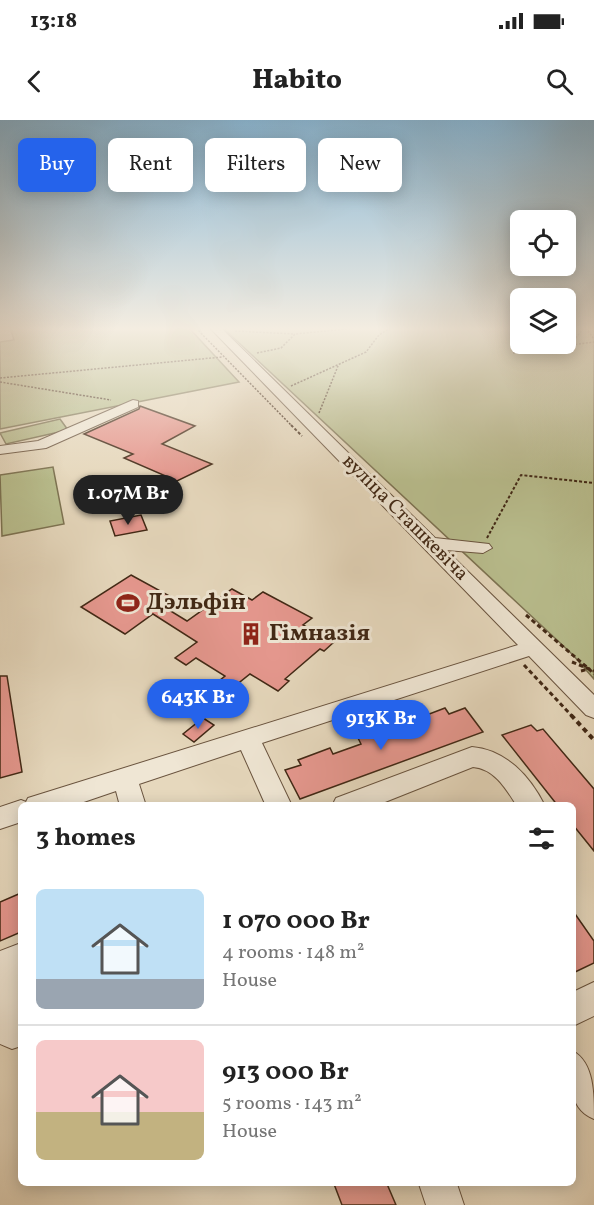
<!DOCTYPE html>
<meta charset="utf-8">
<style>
body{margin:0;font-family:Vollkorn,serif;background:#f2f2f2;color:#222;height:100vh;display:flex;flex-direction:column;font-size:22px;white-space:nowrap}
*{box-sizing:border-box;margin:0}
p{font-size:20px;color:#767676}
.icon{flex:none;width:33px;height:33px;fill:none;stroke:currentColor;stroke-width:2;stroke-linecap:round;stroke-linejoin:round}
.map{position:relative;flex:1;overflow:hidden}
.drawer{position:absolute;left:18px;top:682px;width:558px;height:384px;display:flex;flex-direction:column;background:#fff;border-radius:9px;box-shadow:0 3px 15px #0003}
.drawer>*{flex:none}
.hud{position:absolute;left:18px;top:18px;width:558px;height:54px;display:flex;gap:12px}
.fabs{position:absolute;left:510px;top:90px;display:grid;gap:12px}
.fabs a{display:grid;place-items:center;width:66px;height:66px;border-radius:9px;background:#fff;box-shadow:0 3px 15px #0003;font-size:30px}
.price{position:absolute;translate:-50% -51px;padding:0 14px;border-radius:21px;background:#2563eb;color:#fff;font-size:20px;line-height:39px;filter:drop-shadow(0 2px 3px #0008)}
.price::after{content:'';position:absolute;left:50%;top:36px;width:18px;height:14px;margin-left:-9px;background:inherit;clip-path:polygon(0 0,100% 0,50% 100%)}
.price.current{background:#222;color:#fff}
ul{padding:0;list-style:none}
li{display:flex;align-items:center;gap:18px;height:150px;padding:0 18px}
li+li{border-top:2px solid #e0e0e0}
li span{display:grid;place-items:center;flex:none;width:168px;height:120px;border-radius:9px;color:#555}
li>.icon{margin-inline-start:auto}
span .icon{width:72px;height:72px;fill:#fffc;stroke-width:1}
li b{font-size:26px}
h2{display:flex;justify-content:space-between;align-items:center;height:72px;padding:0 18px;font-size:26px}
.tag{padding:0 21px;border-radius:9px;background:#fff;box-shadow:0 3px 15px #0003;font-size:21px;line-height:54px}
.tag.current{background:#2563eb;color:#fff}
.status{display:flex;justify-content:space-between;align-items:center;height:42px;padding:0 30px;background:#fff;direction:ltr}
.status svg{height:16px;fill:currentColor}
header{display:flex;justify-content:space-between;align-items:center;height:78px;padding:0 18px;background:#fff;font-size:27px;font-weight:800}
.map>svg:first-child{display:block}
</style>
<div class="status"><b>13:18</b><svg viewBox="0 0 49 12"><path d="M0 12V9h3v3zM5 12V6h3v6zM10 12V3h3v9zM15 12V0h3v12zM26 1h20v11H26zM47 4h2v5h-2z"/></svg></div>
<header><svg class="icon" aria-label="back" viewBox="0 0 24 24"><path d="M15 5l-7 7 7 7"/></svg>Habito<svg class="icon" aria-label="search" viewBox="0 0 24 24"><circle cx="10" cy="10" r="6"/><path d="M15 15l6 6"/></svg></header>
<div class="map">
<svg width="594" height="1085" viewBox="0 0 594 1085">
<rect width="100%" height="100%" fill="#e6d8bd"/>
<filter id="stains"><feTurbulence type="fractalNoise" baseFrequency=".00333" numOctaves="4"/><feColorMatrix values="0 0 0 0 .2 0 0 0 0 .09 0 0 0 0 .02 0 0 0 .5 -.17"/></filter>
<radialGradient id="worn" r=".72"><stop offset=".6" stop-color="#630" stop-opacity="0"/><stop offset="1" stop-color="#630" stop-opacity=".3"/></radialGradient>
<g fill="#b9be8e" stroke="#7d7352" stroke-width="1.5">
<path d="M10 208H189L239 262 0 309V222L14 220Z"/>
<path d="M223 208H520V224H566V208H594V559L573 535Z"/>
<path d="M60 299 68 310 6 324 0 313Z"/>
<path d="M53 347 64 404 2 416 0 355Z"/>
</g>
<g fill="#e6988f" stroke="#412815" stroke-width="1.5">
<path d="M140 286 195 306 162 324 212 344 177 361 124 338 133 334 84 314 139 289Z"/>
<path d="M141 395 147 410 115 416 110 401Z"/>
<path d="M131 455 175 479 164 487 187 501 232 469 252 480 263 472 312 498 303 505 334 522 324 531 320 529 285 559 289 561 278 571 250 554 226 573 214 565 225 556 196 538 186 545 175 538 197 522 153 494 125 514 81 487Z"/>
<path d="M0 556H7L22 652 0 658Z"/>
<path d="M445 588 449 594 465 588 483 612 300 679 285 650 301 645 298 640 330 628 333 634 361 624 358 618 390 607 393 612 419 603 416 599Z"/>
<path d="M203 598 214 605 194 622 183 614Z"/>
<path d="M531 605 537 611 543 609 594 669V731L573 705V686H558L502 615Z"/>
<path d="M21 773V812L0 821V782Z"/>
<path d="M573 791 594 821V843L573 853Z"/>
<path d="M334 1064H387L396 1085H342Z"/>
</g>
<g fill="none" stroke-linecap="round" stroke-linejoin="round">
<g stroke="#6a543f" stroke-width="2">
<g id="minor">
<path d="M210 208H221L435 418 489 424 492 428 483 433 446 430 594 575V598L586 595 529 536 262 623 292 686H266L241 630 139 664 146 686H120L116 671 72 686H21V702L0 709V687L21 680 26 682 28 678 518 525Z"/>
<path d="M133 280 138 281V287L46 328 0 334V326L38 321Z"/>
<path d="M472 627C506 630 530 656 545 686H517C506 669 495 649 473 647L375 686H332L336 678Z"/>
<path d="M21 823V853L18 855 21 872V926L12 929 0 924V831Z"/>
<path d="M594 862V896L573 906V872Z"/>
<path d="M573 931C594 943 594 973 594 999 565 987 573 958 573 931Z"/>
<path d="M419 1064H457L464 1085H426Z"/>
</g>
</g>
<g stroke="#412815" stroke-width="1.5" stroke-dasharray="2 1.5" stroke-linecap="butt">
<path d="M196 208 292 306"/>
<path d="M586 208 594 219"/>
<path d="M235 211 295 214"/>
<path d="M564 225 573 221 584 208"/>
<path d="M257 233 281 228 295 214 356 208"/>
<path d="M513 233 594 222"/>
<path d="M0 258 222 237"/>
<path d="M0 262 111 280"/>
<path d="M291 266 366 232 379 215 390 208"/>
<path d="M319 293 338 246"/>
</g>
<g stroke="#412815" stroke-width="2" stroke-dasharray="3 2" stroke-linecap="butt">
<path d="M291 305 302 316"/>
<path d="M487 418 521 355 594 363"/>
</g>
<g stroke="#412815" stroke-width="3" stroke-dasharray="4.5 3" stroke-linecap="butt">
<path d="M526 495 589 549"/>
<path d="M572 542 594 551"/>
<path d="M524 545 572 596"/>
<path d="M581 551 589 549 594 554"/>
</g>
<path stroke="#412815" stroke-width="4" stroke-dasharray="5 4" stroke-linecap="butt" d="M571 595 594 620"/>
<use href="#minor" fill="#efe6d4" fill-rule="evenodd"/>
</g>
<linearGradient id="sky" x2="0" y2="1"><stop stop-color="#87b6d5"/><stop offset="0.58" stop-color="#f4ede1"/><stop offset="1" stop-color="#f4ede1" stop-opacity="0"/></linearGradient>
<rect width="594" height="360" fill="url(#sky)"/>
<defs>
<g id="stadium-bare" transform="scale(1.8)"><path d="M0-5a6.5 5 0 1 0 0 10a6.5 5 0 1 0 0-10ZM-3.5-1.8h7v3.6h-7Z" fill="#8f2418" stroke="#efe6d4" stroke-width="2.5" paint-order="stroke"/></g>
<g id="building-bare" transform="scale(1.8)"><path d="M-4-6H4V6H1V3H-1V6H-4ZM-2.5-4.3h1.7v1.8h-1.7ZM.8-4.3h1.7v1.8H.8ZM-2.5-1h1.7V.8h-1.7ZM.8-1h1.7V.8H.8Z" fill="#8f2418" stroke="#efe6d4" stroke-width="2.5" paint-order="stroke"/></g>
</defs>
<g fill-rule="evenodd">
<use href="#stadium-bare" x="128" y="483"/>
<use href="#building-bare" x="251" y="514"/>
</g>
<g text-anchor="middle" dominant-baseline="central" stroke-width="6" stroke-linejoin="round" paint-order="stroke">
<g font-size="20" fill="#412815" stroke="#efe6d4">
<text transform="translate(405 398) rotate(45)">вуліца Сташкевіча</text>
</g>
<g font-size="24" font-weight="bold" fill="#412815" stroke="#efe6d4" text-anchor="start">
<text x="146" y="483">Дэльфін</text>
<text x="269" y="514">Гімназія</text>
</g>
</g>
<rect width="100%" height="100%" filter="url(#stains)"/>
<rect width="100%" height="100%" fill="url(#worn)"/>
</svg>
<div class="fabs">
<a><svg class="icon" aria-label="locate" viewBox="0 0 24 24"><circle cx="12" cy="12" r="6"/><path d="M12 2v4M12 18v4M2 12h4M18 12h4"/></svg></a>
<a><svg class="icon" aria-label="layers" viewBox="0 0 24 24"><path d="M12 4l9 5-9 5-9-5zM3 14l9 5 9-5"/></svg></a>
</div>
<b class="price current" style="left:128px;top:406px">1.07M Br</b>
<b class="price" style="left:198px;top:610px">643K Br</b>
<b class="price" style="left:381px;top:631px">913K Br</b>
<div class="hud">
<a class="tag current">Buy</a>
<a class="tag">Rent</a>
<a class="tag">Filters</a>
<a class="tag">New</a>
</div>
<section class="drawer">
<h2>3 homes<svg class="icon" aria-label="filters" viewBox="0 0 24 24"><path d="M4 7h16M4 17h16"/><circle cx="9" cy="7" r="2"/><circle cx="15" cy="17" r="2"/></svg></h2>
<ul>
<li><span style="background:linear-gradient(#bfe0f5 75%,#9aa5b1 0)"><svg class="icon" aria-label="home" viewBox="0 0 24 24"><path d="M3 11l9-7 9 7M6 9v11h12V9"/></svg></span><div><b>1 070 000 Br</b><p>4 rooms · 148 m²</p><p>House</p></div></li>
<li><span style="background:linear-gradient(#f6c9c9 60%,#c2b280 0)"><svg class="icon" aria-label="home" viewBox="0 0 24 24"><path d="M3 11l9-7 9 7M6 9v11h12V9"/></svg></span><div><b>913 000 Br</b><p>5 rooms · 143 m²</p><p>House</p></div></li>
</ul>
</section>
</div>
